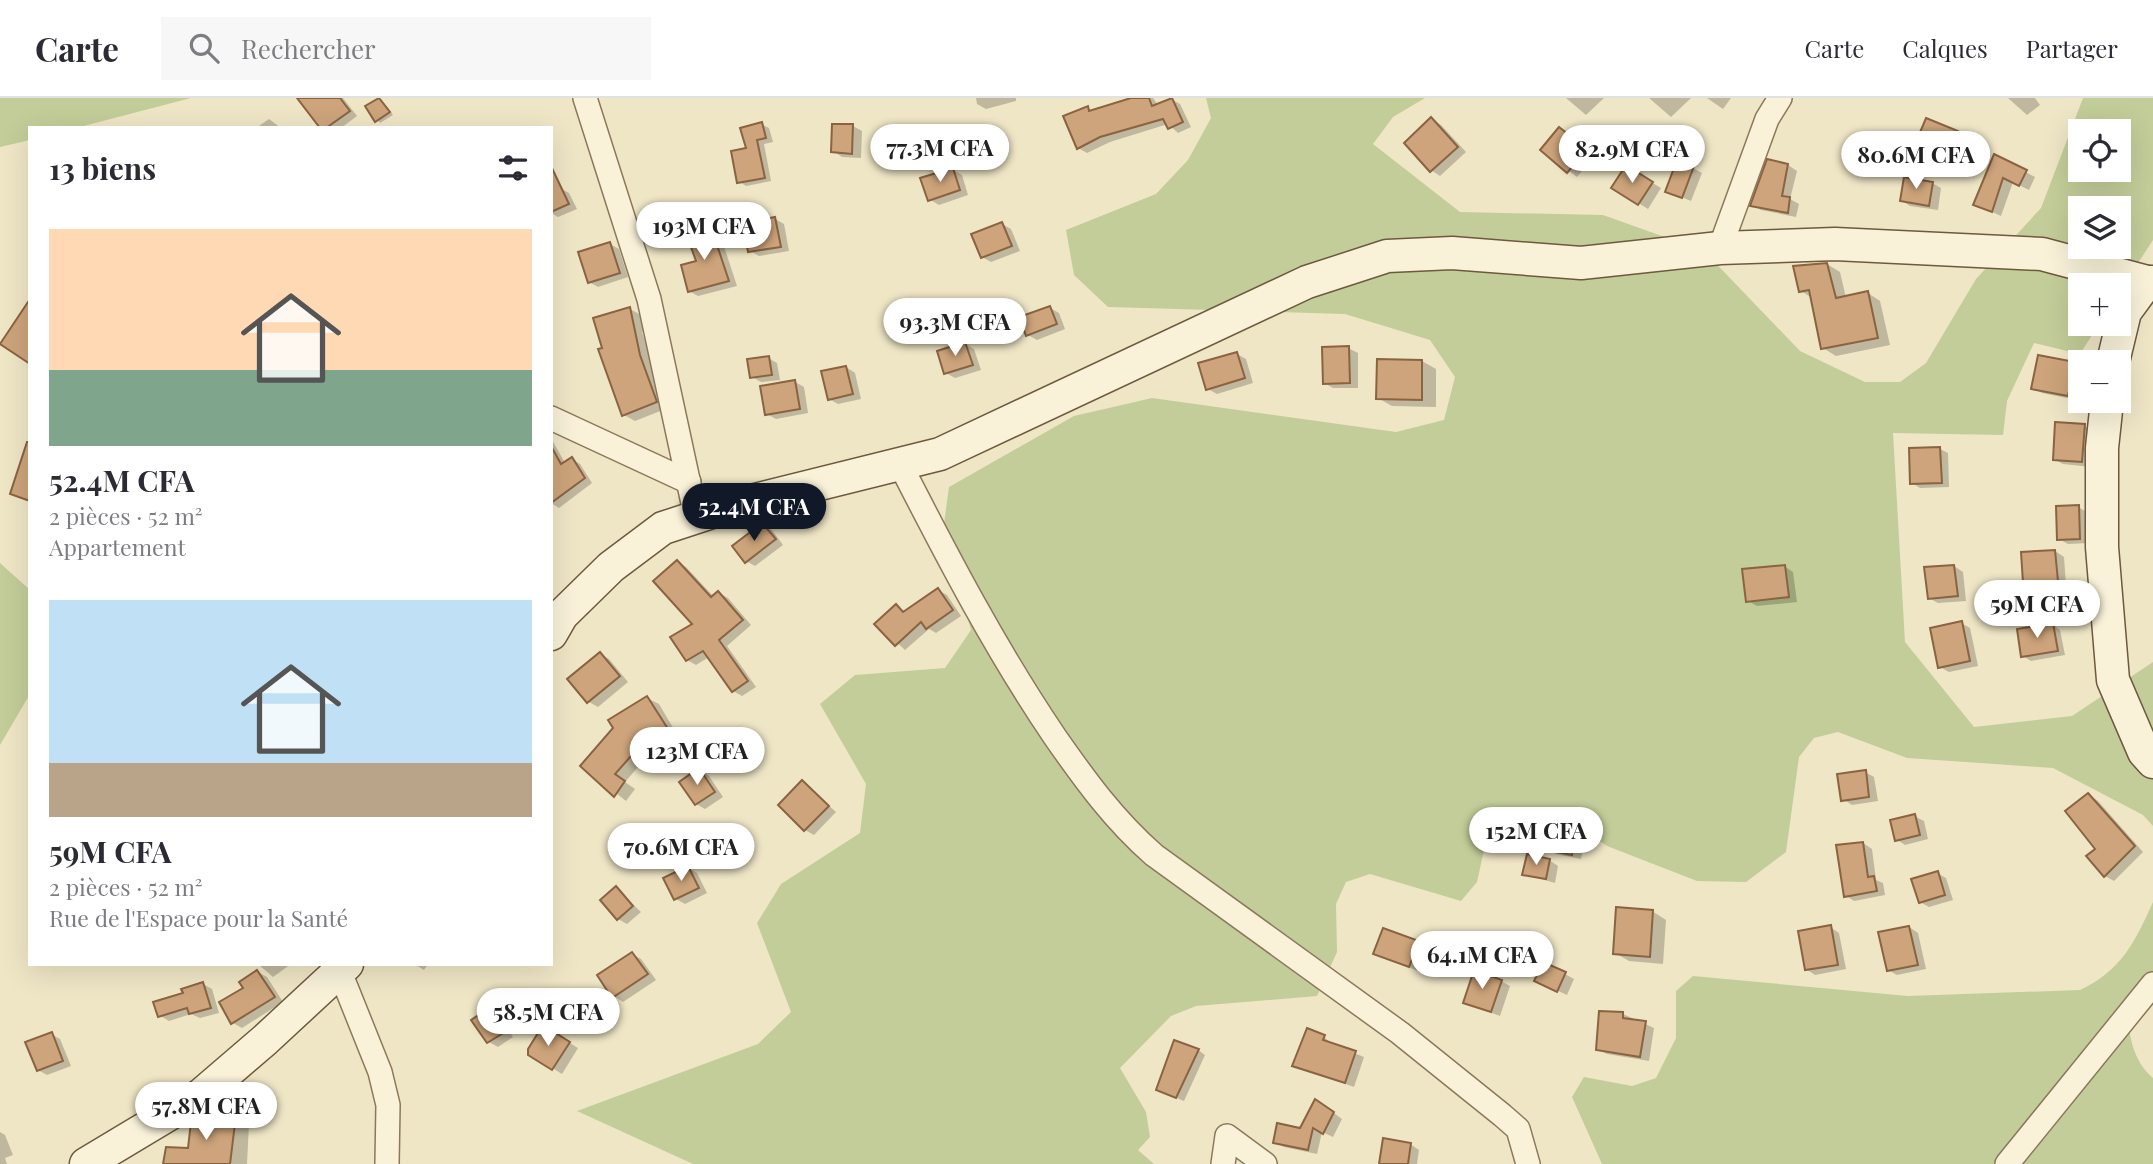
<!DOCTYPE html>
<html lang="fr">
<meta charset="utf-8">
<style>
body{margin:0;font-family:"Playfair Display",serif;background:#f7f7f7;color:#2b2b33;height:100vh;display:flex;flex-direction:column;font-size:26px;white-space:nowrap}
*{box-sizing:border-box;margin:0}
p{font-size:23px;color:#7c7c81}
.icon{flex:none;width:38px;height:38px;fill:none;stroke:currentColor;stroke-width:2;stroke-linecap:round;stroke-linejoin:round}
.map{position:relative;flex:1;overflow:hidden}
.side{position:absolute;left:28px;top:28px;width:525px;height:840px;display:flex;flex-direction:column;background:#fff;border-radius:0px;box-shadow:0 7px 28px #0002}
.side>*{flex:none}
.controls{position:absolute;left:2068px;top:21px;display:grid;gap:14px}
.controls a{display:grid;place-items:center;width:63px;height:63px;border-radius:0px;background:#fff;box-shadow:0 7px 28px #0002;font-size:35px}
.price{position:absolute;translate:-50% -60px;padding:0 16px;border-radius:24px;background:#fff;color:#222;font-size:23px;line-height:46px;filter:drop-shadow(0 2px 4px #0008)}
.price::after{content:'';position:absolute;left:50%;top:42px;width:21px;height:16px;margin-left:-10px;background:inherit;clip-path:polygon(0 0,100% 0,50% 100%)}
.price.selected{background:#111827;color:#fff}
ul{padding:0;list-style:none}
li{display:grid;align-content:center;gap:14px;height:371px;padding:0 21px}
li span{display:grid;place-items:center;height:217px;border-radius:0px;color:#555}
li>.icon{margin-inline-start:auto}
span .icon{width:126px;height:126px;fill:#fffc;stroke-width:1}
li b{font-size:30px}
h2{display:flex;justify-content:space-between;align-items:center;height:84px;padding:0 21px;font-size:30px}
header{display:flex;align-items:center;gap:42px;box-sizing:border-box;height:98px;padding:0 35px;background:#fff;border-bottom:2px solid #e1e1e2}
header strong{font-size:33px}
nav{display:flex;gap:38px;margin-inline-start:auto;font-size:24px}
.search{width:490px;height:63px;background:#f7f7f7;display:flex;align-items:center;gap:18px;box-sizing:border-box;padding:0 24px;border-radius:0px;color:#7c7c81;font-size:26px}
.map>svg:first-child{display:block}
</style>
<header>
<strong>Carte</strong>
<div class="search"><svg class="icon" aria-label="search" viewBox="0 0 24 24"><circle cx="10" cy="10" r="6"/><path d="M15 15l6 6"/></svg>Rechercher</div>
<nav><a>Carte</a><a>Calques</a><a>Partager</a></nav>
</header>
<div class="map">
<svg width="2153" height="1066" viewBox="0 0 2153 1066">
<rect width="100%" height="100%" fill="#efe6c6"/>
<g fill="#c3cd99" fill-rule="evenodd">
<path d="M0 0H191L76 30H30V42L0 49Z"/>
<path d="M1206 0H1425L1393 19 1373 46 1460 114 1603 117 1704 153 1800 253 1865 284H1900L1926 265 1976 181 2041 110 2083 0H2153V142L2119 194V187H2081V226H2099L2080 256 2034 245 2007 303 2003 337 1893 335 1905 544 1974 629 2072 618 2153 564V728L2143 717 2053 670 1907 660 1838 634 1814 640 1799 659 1786 754 1746 784 1697 783 1607 748 1569 721 1525 710 1503 717 1488 734 1477 784 1461 803 1370 776 1346 784 1336 806 1337 854 1317 898 1196 908 1171 918 1120 970 1146 1014 1150 1039 1138 1052 1154 1066H693L577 1013 758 946 791 914 757 825 781 786 860 735 866 686 820 606 855 577 945 570 971 532 943 433 949 389 1074 318 1152 300 1396 334 1444 322 1455 279 1430 242 1345 216 1108 209 1074 177 1066 132 1156 96 1188 62 1211 20ZM2081 33H2119V72H2081ZM2081 110H2119V149H2081Z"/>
<path d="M0 465 30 492V596L0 647Z"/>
<path d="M2153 804V874C2118 895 2124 956 2153 980V1066H1602L1572 999 1584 979 1632 988 1656 980 1676 940V893L1693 878 1908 898 2080 892C2121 873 2135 844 2153 804Z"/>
</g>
<g fill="#0003">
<path d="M298 0H343L357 18 341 30H322Z"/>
<path d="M976 0H1016V3L986 11 977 6Z"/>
<path d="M1137 0H1153L1158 7 1171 1 1180 6 1191 29 1178 35 1168 26 1110 44 1087 55 1078 50 1087 10 1093 13Z"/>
<path d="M1566 0H1604L1586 17Z"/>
<path d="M1649 0H1691L1671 19Z"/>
<path d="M1707 0H1731L1723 11Z"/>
<path d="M2008 0H2035L2040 7 2027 17Z"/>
<path d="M381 1 393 17 380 25 368 9Z"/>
<path d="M269 21 281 30H256Z"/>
<path d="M1432 21 1441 27 1466 54 1440 78 1431 72Z"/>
<path d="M761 26 769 30 773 44 764 46 771 83 746 88 738 83 748 52Z"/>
<path d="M853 28 862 33 861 60 842 59 833 53Z"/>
<path d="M1560 31 1595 58 1577 79 1542 52Z"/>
<path d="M1957 35 1966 40 1957 61 1927 49Z"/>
<path d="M1995 58 2035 79 2029 92 2013 84 2001 118 1975 106Z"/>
<path d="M1788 67 1797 73 1790 101 1799 106 1796 119 1761 112 1752 107Z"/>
<path d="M1626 69 1661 90 1648 111 1613 89Z"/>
<path d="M1693 70 1702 75 1691 103 1667 93Z"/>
<path d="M953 72 962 77 968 97 939 107 929 101Z"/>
<path d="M1932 85 1941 90 1938 112 1910 108 1901 102Z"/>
<path d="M560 90 569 95 577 111 558 119 551 115V94Z"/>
<path d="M775 121 784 126 789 153 759 158 750 153Z"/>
<path d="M1002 126 1011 131 1020 153 991 164 982 159Z"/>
<path d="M711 131 720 136 737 188 698 198 689 193Z"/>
<path d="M610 146 619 151 628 179 598 189 589 184Z"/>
<path d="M1827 166 1840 174 1846 200 1868 195 1880 203 1890 247 1836 258 1823 250 1812 200 1801 193Z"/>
<path d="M1050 210 1059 215 1065 231 1037 242 1028 237Z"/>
<path d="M630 211 641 217 645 233 642 234 668 310 635 323 624 317 604 251Z"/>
<path d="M965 246 974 251 981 272 955 280 946 275Z"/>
<path d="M1348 250 1358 255V290H1333L1324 285Z"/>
<path d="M1237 256 1246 261 1253 285 1217 296 1208 291Z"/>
<path d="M2040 259 2081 270 2077 302 2042 295 2033 290Z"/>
<path d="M768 260 777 265 780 282 761 284 752 279Z"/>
<path d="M1422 263 1436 271V309L1392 308 1378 300Z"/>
<path d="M846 269 855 275 861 301 838 306 829 301Z"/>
<path d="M795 284 804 289 808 315 776 321 767 316Z"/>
<path d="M2084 328 2093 333 2091 369 2063 366 2054 361Z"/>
<path d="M551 340 565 365 572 361 580 366 592 385 559 410 551 405Z"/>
<path d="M1940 351 1948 355 1949 389 1920 390 1912 385Z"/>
<path d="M2078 409 2087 414 2089 445 2068 446 2059 441Z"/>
<path d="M763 427 772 432 783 447 755 468 746 463Z"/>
<path d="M2055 453 2064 459 2066 487 2034 489 2025 484Z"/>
<path d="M677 464 686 469 714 499 719 495 728 500 751 527 727 548 756 589 742 598 733 593 709 559 696 567 687 562 694 526Z"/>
<path d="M1784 468 1793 474 1797 504 1757 508 1748 503Z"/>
<path d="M1954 468 1963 474 1966 503 1938 505 1929 500Z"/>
<path d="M938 492 947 497 961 518 936 535 929 531 905 552 877 526 896 508 906 514Z"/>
<path d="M1961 525 1970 530 1978 568 1949 574 1940 569Z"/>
<path d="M2053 527 2060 532 2065 557 2031 563 2023 558Z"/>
<path d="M600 556 609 561 628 584 598 609 589 604 569 581Z"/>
<path d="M647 600 659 606 678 638 651 654 625 684 635 691 626 703 582 668Z"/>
<path d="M700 672 709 678 723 699 705 711 696 706Z"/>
<path d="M1865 674 1874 679 1878 703 1852 707 1843 701Z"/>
<path d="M802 684 836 714 814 737 805 732Z"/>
<path d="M2089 697 2098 703 2143 754 2114 783 2105 778Z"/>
<path d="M1914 718 1924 723 1928 741 1905 747 1896 741Z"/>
<path d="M1576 735 1585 740 1581 761 1556 756 1547 751Z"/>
<path d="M1863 745 1872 751 1876 782 1883 785 1885 797 1854 803 1845 797Z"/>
<path d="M1549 762 1558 768 1555 785 1524 776Z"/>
<path d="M688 770 697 775 707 795 685 806 676 801Z"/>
<path d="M1937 775 1946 780 1953 802 1929 809 1920 804Z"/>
<path d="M616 790 641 814 627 826 618 821Z"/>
<path d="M1652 813 1666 822 1663 866 1629 863 1615 855Z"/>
<path d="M1830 829 1839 835 1846 871 1815 877 1806 871Z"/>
<path d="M1909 829 1918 835 1926 871 1897 877 1888 872Z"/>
<path d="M1418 844 1427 849 1418 873 1375 855Z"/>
<path d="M632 856 641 861 656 882 623 904 614 898Z"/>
<path d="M258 866H291L273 879Z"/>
<path d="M414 866H428L424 872Z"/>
<path d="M258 874 267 879 283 904 242 930 233 925 245 891Z"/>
<path d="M1565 876 1574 881 1567 897 1545 887Z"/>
<path d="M1501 883 1510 888 1500 918 1465 905Z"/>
<path d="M203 886 212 891 219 915 200 920 191 916 169 923 159 917Z"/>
<path d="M489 912 498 917 513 939 498 949 489 944Z"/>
<path d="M1623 916 1654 930 1649 963 1607 956 1597 951Z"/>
<path d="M544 929 578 950 562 976 530 956Z"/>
<path d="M51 936 60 941 71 968 47 977 38 972Z"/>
<path d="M1324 939 1332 946 1364 959 1354 989 1294 967Z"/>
<path d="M1198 952 1205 957 1184 1003 1158 992Z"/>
<path d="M1319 1004 1342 1021 1333 1039 1322 1034 1317 1056 1284 1049 1275 1044 1301 1032Z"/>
<path d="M210 1015 236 1018 249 1026 247 1066H165L189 1052Z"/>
<path d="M0 1034 5 1037 13 1057 5 1060 7 1066H0Z"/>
<path d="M1410 1046 1419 1052 1417 1066H1381Z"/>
</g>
<g fill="#cda47b" stroke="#8a6341" stroke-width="2">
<path d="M297 0H340L350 13 326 30H320Z"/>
<path d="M379 0 390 14 375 24 365 8Z"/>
<path d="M1131 0H1149L1152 8 1172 0 1183 24 1168 31 1163 21 1100 39 1077 51 1063 18 1088 8 1089 13Z"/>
<path d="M1431 19 1458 49 1430 74 1404 45Z"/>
<path d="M1926 20 1958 33 1948 57 1916 44Z"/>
<path d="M762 24 766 40 757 42 765 80 737 85 731 53 746 50 740 30Z"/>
<path d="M832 26H853L852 56 831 54Z"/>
<path d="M1559 29 1587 51 1567 75 1540 52Z"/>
<path d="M1994 56 2027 72 2019 88 2003 80 1992 114 1973 107Z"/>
<path d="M1767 61 1788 66 1782 98 1790 99 1788 115 1750 108Z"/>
<path d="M1677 62 1694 68 1682 100 1665 94Z"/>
<path d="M1626 67 1653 84 1638 107 1611 90Z"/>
<path d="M551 68 569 106 551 114Z"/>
<path d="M953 70 960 92 928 103 920 80Z"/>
<path d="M1904 79 1933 84 1929 108 1900 103Z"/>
<path d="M775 119 781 149 748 154 743 125Z"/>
<path d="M1002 124 1012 148 981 160 971 136Z"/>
<path d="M711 129 729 183 688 194 681 167 696 163 687 138Z"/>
<path d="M610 144 620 175 588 185 578 154Z"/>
<path d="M1827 165 1836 200 1868 193 1878 240 1821 251 1809 192 1799 194 1793 168Z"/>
<path d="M30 201V266L0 246Z"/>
<path d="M1050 208 1057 226 1026 238 1019 219Z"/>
<path d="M630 209 640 257 657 304 622 318 598 251 602 250 593 220Z"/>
<path d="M965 244 973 267 944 276 937 253Z"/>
<path d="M1349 248 1350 285 1323 286 1322 249Z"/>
<path d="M1237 254 1245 280 1206 292 1198 265Z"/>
<path d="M2038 257 2075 264 2068 298 2031 291Z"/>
<path d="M769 258 772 277 750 280 747 261Z"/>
<path d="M1377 261 1422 262V302L1376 301Z"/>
<path d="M846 268 853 296 828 302 821 273Z"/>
<path d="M795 282 800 311 765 317 760 288Z"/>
<path d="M2055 324 2085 326 2082 364 2053 362Z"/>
<path d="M27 344H30V403L10 396Z"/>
<path d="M551 348 561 366 572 359 585 380 551 405Z"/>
<path d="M1940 349 1942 385 1910 386 1909 350Z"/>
<path d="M2079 407 2080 441 2057 442 2056 408Z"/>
<path d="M762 425 776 441 745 465 732 448Z"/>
<path d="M2055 452 2058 483 2023 485 2021 454Z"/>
<path d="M677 462 711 499 718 493 743 522 719 542 748 583 732 594 703 553 686 563 670 539 692 526 653 483Z"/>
<path d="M1785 467 1789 499 1746 504 1742 471Z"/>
<path d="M1954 467 1958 498 1928 501 1924 469Z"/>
<path d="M938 490 953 512 926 531 921 524 895 548 874 526 896 506 903 514Z"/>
<path d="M1962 523 1970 563 1938 570 1930 530Z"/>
<path d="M2053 525 2058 553 2021 559 2017 531Z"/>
<path d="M600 554 620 578 587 605 567 581Z"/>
<path d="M647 598 668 631 640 648 615 676 625 683 614 699 580 668 613 630 608 622Z"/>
<path d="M699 670 715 694 695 707 679 684Z"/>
<path d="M1866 672 1869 699 1841 703 1837 676Z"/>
<path d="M802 682 829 708 804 733 778 707Z"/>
<path d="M2088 695 2135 748 2104 779 2086 758 2095 751 2065 713Z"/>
<path d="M1915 716 1920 737 1895 743 1890 722Z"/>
<path d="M1549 728 1577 733 1572 757 1545 752Z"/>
<path d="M1863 744 1868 779 1874 778 1877 793 1844 799 1836 747Z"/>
<path d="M1527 756 1550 761 1546 781 1522 777Z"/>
<path d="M688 768 699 790 674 802 663 780Z"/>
<path d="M1938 773 1945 797 1919 805 1911 781Z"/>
<path d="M616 788 633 808 617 822 600 802Z"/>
<path d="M1616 809 1653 812 1650 859 1613 856Z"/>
<path d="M1831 827 1838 867 1805 872 1798 833Z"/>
<path d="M1909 828 1918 867 1887 873 1878 834Z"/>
<path d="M1383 830 1419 843 1409 869 1373 856Z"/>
<path d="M632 854 648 876 612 900 597 877Z"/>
<path d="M1543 864 1566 874 1557 894 1534 883Z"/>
<path d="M257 872 275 899 231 926 219 904 243 890 239 884Z"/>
<path d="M1474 872 1502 882 1491 914 1463 905Z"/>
<path d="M203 884 211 910 189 916 187 910 158 919 153 904 183 895 181 891Z"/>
<path d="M489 910 505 934 487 945 471 922Z"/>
<path d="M1599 913 1623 914V920L1646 923 1640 959 1596 952Z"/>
<path d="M543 927 570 944 552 972 528 957V951Z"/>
<path d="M1307 930 1325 937 1323 942 1356 953 1345 985 1292 968Z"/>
<path d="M52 934 63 963 37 973 25 944Z"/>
<path d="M1174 942 1199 951 1176 1000 1156 992Z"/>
<path d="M1315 1001 1334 1014 1323 1036 1313 1030 1308 1052 1273 1045 1277 1025 1300 1030Z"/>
<path d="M210 1013 236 1017 230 1066H163L166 1049 188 1050 191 1024Z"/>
<path d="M1383 1040 1411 1045 1408 1066H1379Z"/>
</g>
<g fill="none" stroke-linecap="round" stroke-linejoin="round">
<g stroke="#8b785b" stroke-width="26">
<g id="street">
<path d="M585 0 649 201 696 419"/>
<path d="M1720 150 1767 21 1780 0"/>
<path d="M551 320 689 384"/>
<path d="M900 366C948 460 996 552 1055 639 1085 682 1114 722 1154 757L1400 935 1502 1017 1518 1031 1528 1066"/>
<path d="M340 874 380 974 388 1007 387 1066"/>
<path d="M1223 1066 1227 1038 1265 1066"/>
<path d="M2007 1066 2153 886"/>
</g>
</g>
<g stroke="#6d593e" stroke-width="35">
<g id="secondary">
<path d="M2113 264 2125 214 2147 184H2153"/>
<path d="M2107 303 2102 350V449L2113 582 2144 654 2153 664"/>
<path d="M551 536 562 517 611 469 663 430 727 409 940 356 1307 184 1387 158 1452 155 1581 165 1720 150 1835 146 2042 156 2147 184"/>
<path d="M86 1066 201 997 265 942 347 866"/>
</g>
</g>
<use href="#street" stroke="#f9f2d9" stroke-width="23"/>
<use href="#secondary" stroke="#f9f2d9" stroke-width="32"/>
</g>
</svg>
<div class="controls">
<a><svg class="icon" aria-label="locate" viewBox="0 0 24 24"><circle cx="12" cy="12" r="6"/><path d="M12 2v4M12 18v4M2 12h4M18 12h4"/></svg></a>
<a><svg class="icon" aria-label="layers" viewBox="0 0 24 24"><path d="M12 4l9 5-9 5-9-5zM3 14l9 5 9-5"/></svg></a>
<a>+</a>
<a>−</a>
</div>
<b class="price" style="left:940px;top:86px">77.3M CFA</b>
<b class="price" style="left:1632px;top:87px">82.9M CFA</b>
<b class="price" style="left:1916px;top:93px">80.6M CFA</b>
<b class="price" style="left:704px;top:164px">193M CFA</b>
<b class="price" style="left:955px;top:260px">93.3M CFA</b>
<b class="price selected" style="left:754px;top:445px">52.4M CFA</b>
<b class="price" style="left:2037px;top:542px">59M CFA</b>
<b class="price" style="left:697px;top:689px">123M CFA</b>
<b class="price" style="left:1536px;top:769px">152M CFA</b>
<b class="price" style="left:681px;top:785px">70.6M CFA</b>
<b class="price" style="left:1482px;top:893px">64.1M CFA</b>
<b class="price" style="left:548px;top:950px">58.5M CFA</b>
<b class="price" style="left:206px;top:1044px">57.8M CFA</b>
<section class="side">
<h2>13 biens<svg class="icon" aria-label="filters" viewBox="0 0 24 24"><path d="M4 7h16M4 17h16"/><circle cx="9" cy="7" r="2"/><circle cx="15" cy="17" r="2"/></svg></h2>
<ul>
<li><span style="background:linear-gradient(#ffd9b3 65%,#7fa58c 0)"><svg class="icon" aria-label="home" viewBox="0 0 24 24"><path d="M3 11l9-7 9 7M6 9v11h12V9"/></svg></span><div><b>52.4M CFA</b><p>2 pièces · 52 m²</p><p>Appartement</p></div></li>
<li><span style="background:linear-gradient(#bfe0f5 75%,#b9a48a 0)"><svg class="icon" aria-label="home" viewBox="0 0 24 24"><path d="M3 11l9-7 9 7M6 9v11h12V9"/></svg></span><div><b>59M CFA</b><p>2 pièces · 52 m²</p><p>Rue de l'Espace pour la Santé</p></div></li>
</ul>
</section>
</div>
